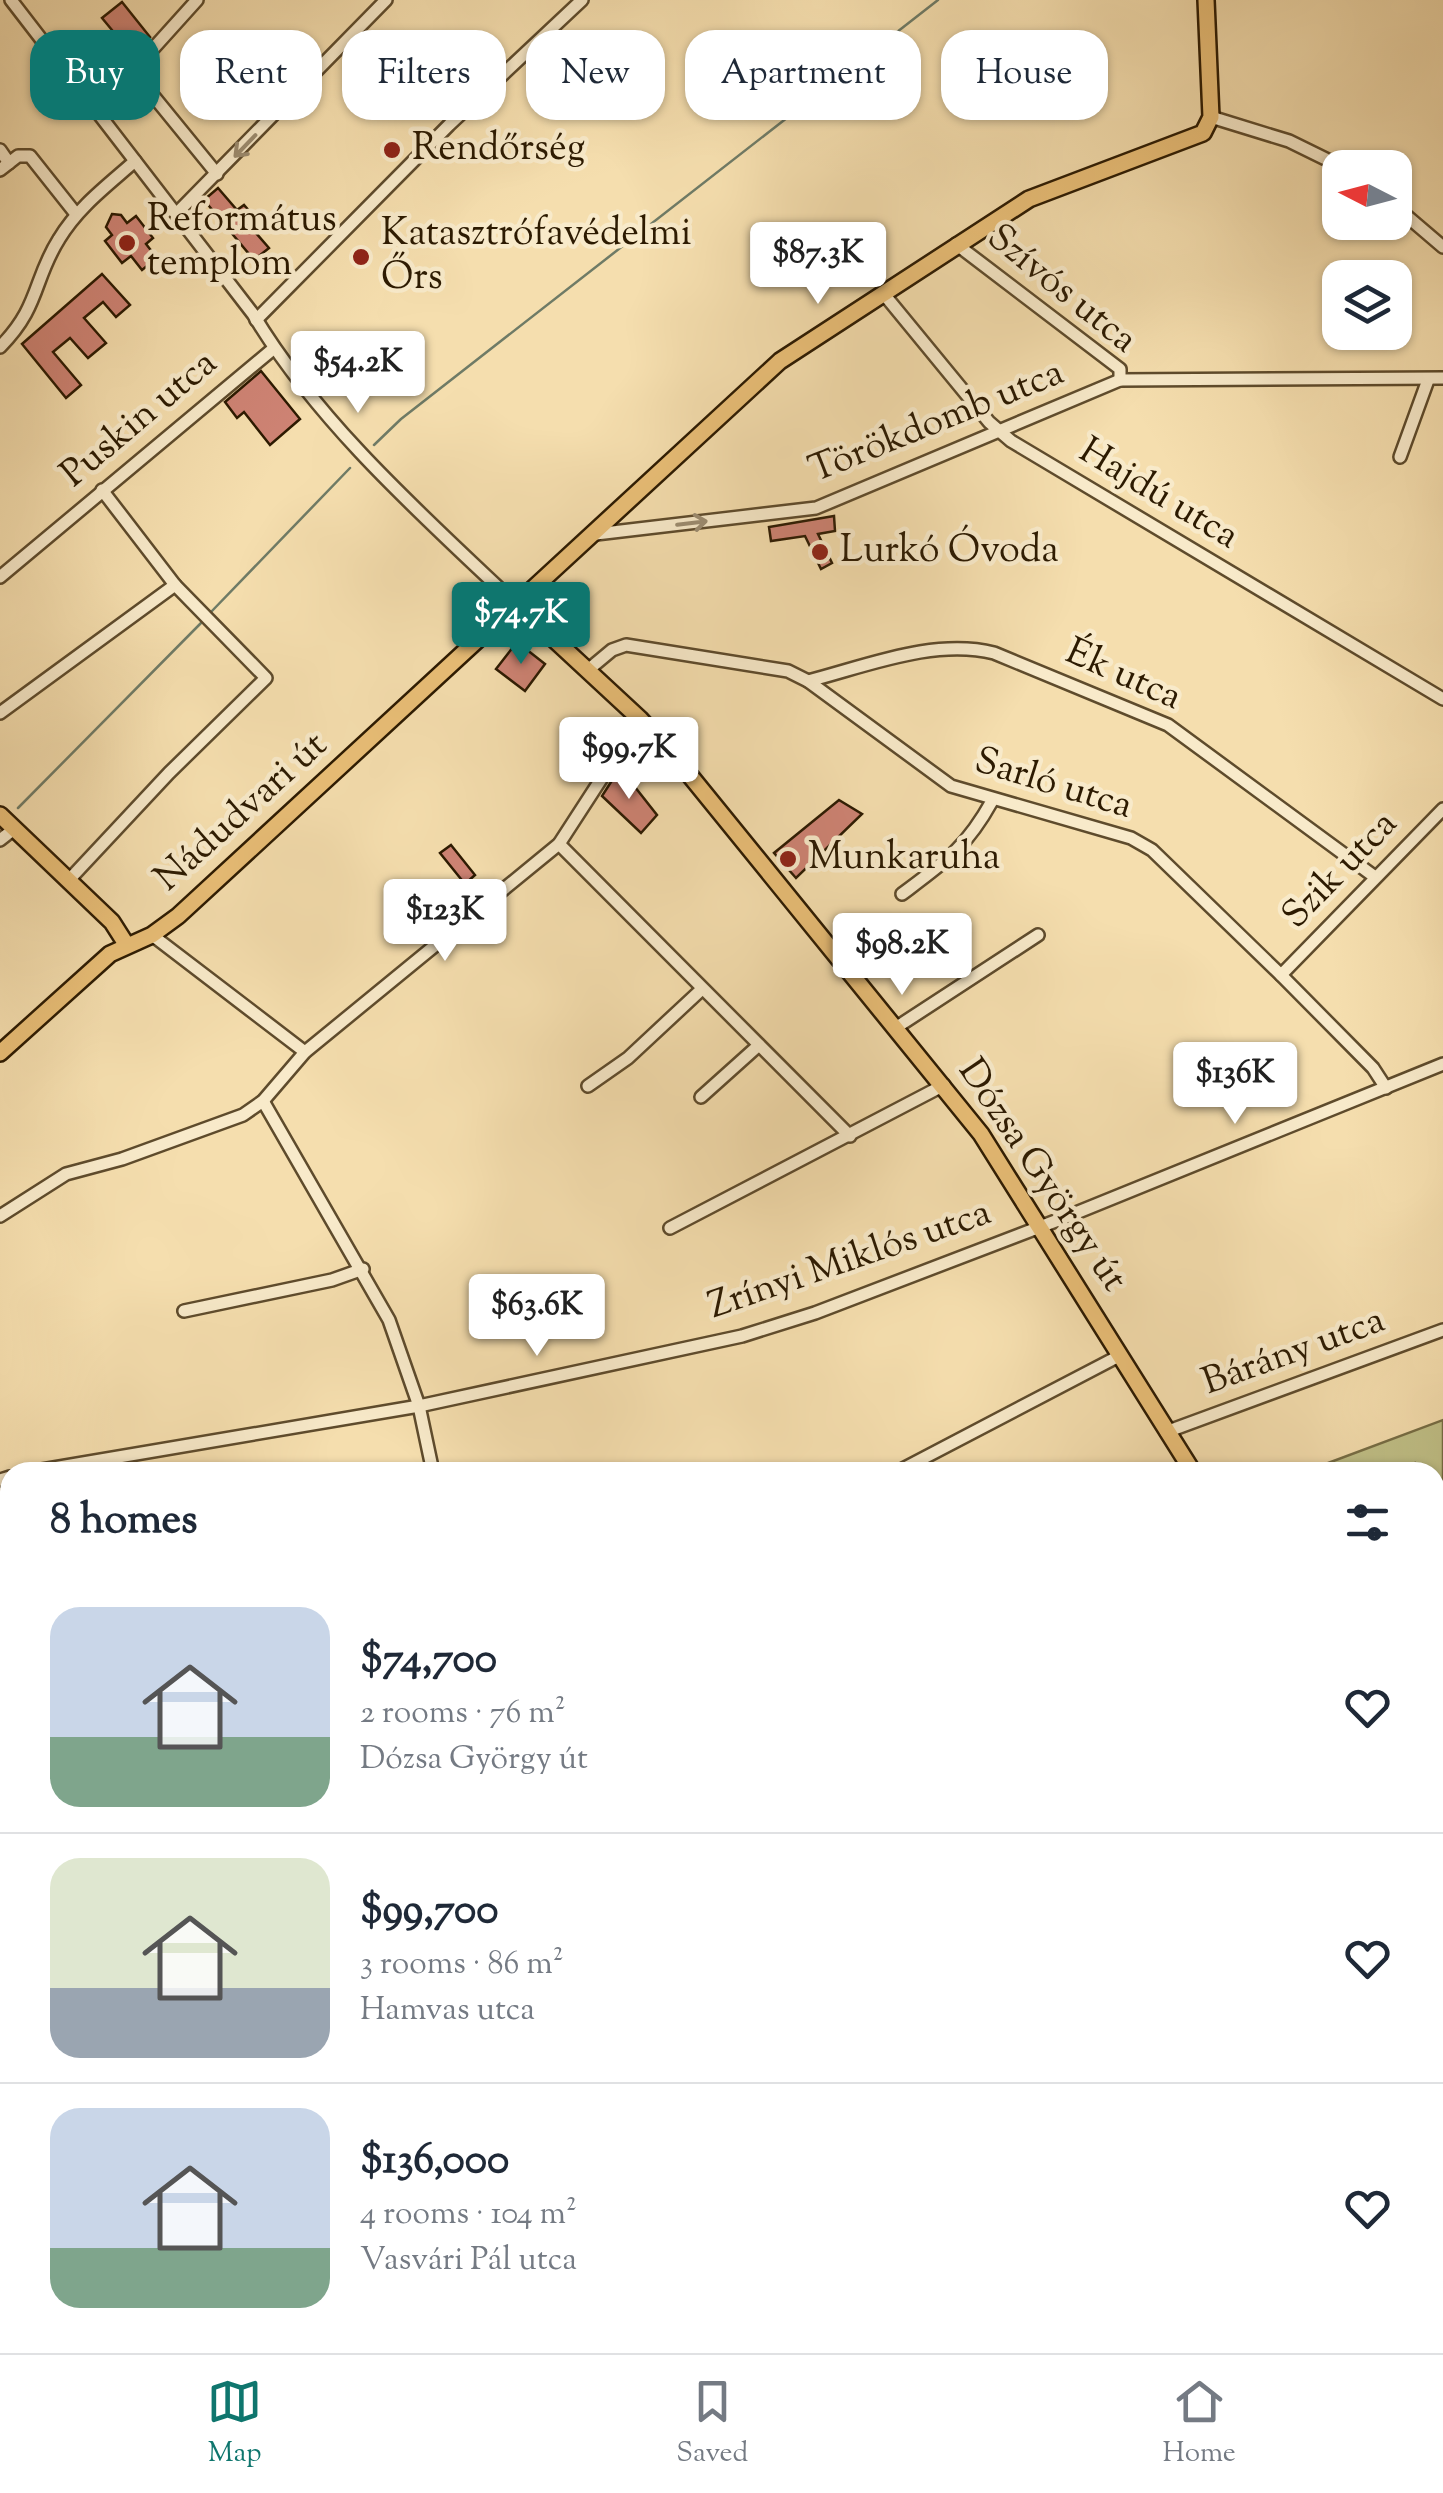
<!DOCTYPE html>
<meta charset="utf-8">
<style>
body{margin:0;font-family:"Sorts Mill Goudy",serif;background:#f6f6f7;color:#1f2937;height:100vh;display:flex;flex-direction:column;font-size:38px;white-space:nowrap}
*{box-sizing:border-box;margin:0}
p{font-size:32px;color:#747a83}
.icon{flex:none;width:55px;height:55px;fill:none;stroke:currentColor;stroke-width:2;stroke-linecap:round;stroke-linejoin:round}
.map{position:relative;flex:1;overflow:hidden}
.details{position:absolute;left:0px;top:1462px;width:1445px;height:892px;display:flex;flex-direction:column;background:#fff;border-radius:30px 30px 0 0;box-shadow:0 2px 8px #0004}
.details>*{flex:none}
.guide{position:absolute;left:30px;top:30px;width:1385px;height:90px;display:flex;gap:20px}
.needle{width:65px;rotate:276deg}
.controls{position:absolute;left:1322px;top:150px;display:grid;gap:20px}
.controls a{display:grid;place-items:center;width:90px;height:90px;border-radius:20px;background:#fff;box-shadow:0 2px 8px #0004;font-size:50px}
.price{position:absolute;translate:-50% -85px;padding:0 22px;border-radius:10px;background:#fff;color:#222;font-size:32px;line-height:65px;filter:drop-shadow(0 2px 5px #0008)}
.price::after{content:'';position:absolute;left:50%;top:60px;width:30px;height:22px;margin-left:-15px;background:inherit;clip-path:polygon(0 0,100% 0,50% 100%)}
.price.selected{background:#0f766e;color:#fff}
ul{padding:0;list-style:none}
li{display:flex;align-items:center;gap:30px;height:250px;padding:0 50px}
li+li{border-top:2px solid #e0e1e3}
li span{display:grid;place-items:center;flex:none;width:280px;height:200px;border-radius:30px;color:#555}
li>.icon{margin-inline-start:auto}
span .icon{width:120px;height:120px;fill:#fffc;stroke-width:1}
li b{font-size:42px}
h2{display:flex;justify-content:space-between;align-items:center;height:120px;padding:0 50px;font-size:42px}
.pill{padding:0 35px;border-radius:30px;background:#fff;box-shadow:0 2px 8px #0004;font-size:35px;line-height:90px}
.pill.selected{background:#0f766e;color:#fff}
.menu{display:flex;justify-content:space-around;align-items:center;height:140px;border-top:2px solid #e0e1e3;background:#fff;font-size:28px;color:#747a83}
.menu a{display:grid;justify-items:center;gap:5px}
.menu .selected{color:#0f766e}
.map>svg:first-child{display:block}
</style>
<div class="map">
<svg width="1443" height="2353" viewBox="0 0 1443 2353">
<rect width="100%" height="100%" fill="#f5deae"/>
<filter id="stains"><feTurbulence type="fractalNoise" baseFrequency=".002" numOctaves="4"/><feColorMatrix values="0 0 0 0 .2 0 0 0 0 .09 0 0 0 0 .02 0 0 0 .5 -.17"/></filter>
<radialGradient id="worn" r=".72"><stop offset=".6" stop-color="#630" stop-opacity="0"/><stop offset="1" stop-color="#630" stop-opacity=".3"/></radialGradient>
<g fill="#c0c087" stroke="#766d44" stroke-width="2.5">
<path d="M1443 1420V1505L1435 1493V1472H1421L1415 1463 1400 1472H1304Z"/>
<path d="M1443 1586V1734L1435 1740V1592Z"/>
<path d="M0 2145 10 2168V2345H85L88 2353H0Z"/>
<path d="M425 2345H1339L1344 2353H404Z"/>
</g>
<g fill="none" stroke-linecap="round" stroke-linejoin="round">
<g stroke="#6f7b66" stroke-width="2.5">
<path d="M374 445 401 419 938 0"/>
<path d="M211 612 350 468"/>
<path d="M18 808 202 622"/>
</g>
</g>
<g fill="#ce8374" stroke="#2c1a01" stroke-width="2.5">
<path d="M122 2 150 37 131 53 102 18Z"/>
<path d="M244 50 253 52 275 72 263 86 238 61Z"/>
<path d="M218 188 237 210 244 205 256 219 249 225 269 248 254 260 204 200Z"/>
<path d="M112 214 121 215 127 223 136 216 153 238 146 244 157 258 142 270 131 256 122 263 105 241 112 235 106 227Z"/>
<path d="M102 274 130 305 116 317 103 302 84 318 106 343 88 358 70 338 53 352 81 385 66 398 22 344Z"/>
<path d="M261 371 300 419 270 445 244 412 237 418 225 402Z"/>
<path d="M834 516 835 531 818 534 832 563 821 569 805 536 771 541 769 527Z"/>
<path d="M517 642 545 664 525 691 496 669Z"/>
<path d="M620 768 657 815 641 833 602 796Z"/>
<path d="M839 800 862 814 796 878 774 853Z"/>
<path d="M451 845 475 875 465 884 440 853Z"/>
<path d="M1440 1522 1443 1580 1435 1585V1525Z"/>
</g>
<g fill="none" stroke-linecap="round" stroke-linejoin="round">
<g stroke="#5e4b2c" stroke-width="16">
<g id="minor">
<path d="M11 0 253 314C319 424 423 516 516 604"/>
<path d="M133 71 217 174"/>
<path d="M91 101 133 71 197 0"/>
<path d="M1211 117 1289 141 1344 168"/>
<path d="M0 150 9 163"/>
<path d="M0 170 18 156H30L76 214"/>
<path d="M1395 206 1443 247"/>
<path d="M176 214 386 0"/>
<path d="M956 244 1120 369V380"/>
<path d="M883 293 989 422 1011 441 1443 699"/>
<path d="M256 320 449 125 582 0"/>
<path d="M0 347C40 307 33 280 59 239 78 207 108 185 135 161"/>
<path d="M1400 457 1428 380"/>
<path d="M596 534 816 508 1120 380 1443 378"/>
<path d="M0 577 273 349"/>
<path d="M588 670 612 650 626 645 788 671 808 681 951 786 1131 838 1152 850 1281 975 1373 1068 1386 1088"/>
<path d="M808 681C867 666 934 638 994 653L1168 725 1375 877"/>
<path d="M0 713 175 585"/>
<path d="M0 840 14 829"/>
<path d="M559 844 850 1136"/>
<path d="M68 881 169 773 266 678 175 585 102 490"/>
<path d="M902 894C945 862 966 848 992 801"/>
<path d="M152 935 305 1052"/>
<path d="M1281 975 1443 809"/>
<path d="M897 1027 1038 935"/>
<path d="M588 1086 628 1058 702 989"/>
<path d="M701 1097 759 1045"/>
<path d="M263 1101 389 1320 419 1406 433 1472"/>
<path d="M0 1216 66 1174 122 1159 243 1115 263 1101 305 1052 559 844 640 719"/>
<path d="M670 1228 944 1085"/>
<path d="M184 1311 332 1280 363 1269"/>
<path d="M1166 1432 1443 1330"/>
<path d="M30 1472 419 1406 742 1336 815 1313 1066 1217 1443 1064"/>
<path d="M897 1472 1119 1356"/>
<path d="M0 1480 10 1477"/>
<path d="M0 1781 10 1778"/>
<path d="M0 1999 10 1994"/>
<path d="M1435 2046H1443"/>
<path d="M0 2157 7 2177"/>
</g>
</g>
<g stroke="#2c1a01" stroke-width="20">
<g id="major">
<path d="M516 604 640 719 679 762 981 1134 1193 1472"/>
<path d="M0 815 112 922 126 944"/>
<path d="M0 1053 110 954 152 935 178 916 780 361 1029 199 1203 133 1211 117 1206 0"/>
<path d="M1435 1841 1443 1853"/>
</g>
</g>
<use href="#minor" stroke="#f8eaca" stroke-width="11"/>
<use href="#major" stroke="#eabf77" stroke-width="15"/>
</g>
<defs><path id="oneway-shaft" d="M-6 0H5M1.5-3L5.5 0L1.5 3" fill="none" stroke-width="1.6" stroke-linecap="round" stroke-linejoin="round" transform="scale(2.5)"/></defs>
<g stroke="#9c8c70">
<use href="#oneway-shaft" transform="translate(245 146) rotate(134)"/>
<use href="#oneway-shaft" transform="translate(692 523) rotate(-7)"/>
</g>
<g fill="#8f2418" stroke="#f8eaca" stroke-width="4">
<circle cx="392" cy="150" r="10"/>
<circle cx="127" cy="243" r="10"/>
<circle cx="361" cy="257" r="10"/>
<circle cx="820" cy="552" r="10"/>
<circle cx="788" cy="859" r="10"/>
</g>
<g text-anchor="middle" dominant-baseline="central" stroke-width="9" stroke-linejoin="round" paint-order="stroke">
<g font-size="38" fill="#2c1a01" stroke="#f8eaca" text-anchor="start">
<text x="412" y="150">Rendőrség</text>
<text x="147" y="221">Református<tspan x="147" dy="44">templom</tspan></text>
<text x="381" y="235">Katasztrófavédelmi<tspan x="381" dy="44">Őrs</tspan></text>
<text x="840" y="552">Lurkó Óvoda</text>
<text x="808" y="859">Munkaruha</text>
</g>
<g font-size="38" fill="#2c1a01" stroke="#f8eaca">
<text transform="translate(1061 290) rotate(39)">Szívós utca</text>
<text transform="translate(140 420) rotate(-40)">Puskin utca</text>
<text transform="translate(937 423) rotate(-22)">Törökdomb utca</text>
<text transform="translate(1158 495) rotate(31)">Hajdú utca</text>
<text transform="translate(1123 676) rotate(24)">Ék utca</text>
<text transform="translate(1053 785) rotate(17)">Sarló utca</text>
<text transform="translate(242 813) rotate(-42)">Nádudvari út</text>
<text transform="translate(1341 871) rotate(-46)">Szik utca</text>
<text transform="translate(1041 1176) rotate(56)">Dózsa György út</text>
<text transform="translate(850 1261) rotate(-19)">Zrínyi Miklós utca</text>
<text transform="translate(1294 1353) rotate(-20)">Bárány utca</text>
</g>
</g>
<rect width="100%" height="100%" filter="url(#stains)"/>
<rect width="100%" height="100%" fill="url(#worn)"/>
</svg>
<div class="controls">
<a><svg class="needle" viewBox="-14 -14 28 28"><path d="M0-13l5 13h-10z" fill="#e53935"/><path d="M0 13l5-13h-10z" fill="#747a83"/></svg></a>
<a><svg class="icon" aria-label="layers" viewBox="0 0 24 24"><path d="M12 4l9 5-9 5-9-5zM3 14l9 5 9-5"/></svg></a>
</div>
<b class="price" style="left:818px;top:307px">$87.3K</b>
<b class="price" style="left:358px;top:416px">$54.2K</b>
<b class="price selected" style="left:521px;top:667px">$74.7K</b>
<b class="price" style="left:629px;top:802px">$99.7K</b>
<b class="price" style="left:445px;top:964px">$123K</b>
<b class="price" style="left:902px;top:998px">$98.2K</b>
<b class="price" style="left:1235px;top:1127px">$136K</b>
<b class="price" style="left:537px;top:1359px">$63.6K</b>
<div class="guide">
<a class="pill selected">Buy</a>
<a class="pill">Rent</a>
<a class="pill">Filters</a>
<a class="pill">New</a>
<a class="pill">Apartment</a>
<a class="pill">House</a>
</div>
<section class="details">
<h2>8 homes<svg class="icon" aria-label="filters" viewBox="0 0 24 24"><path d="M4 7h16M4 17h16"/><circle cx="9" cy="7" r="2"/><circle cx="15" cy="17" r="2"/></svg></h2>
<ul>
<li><span style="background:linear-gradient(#c9d6e8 65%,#7fa58c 0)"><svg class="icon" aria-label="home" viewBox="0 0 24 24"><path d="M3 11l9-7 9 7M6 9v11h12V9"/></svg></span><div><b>$74,700</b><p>2 rooms · 76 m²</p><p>Dózsa György út</p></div><svg class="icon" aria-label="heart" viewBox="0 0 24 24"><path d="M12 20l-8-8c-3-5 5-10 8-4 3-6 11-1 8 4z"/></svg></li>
<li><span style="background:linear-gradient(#dfe7d0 65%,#9aa5b1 0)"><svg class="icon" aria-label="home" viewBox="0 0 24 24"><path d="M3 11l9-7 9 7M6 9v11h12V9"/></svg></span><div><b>$99,700</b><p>3 rooms · 86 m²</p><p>Hamvas utca</p></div><svg class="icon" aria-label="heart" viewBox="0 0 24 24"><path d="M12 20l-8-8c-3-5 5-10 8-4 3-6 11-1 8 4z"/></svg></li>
<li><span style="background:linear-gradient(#c9d6e8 70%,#7fa58c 0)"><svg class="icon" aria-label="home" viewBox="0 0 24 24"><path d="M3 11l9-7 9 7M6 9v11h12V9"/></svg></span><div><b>$136,000</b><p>4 rooms · 104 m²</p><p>Vasvári Pál utca</p></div><svg class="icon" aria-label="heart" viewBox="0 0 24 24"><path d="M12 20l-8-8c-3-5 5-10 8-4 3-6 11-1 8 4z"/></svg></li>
</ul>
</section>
</div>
<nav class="menu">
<a class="selected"><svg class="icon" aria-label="map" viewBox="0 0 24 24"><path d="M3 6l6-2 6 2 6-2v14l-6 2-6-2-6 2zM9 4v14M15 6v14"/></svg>Map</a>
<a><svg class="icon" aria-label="saved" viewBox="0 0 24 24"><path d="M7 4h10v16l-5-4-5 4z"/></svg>Saved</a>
<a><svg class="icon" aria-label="home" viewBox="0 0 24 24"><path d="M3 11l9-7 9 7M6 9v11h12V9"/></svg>Home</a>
</nav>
